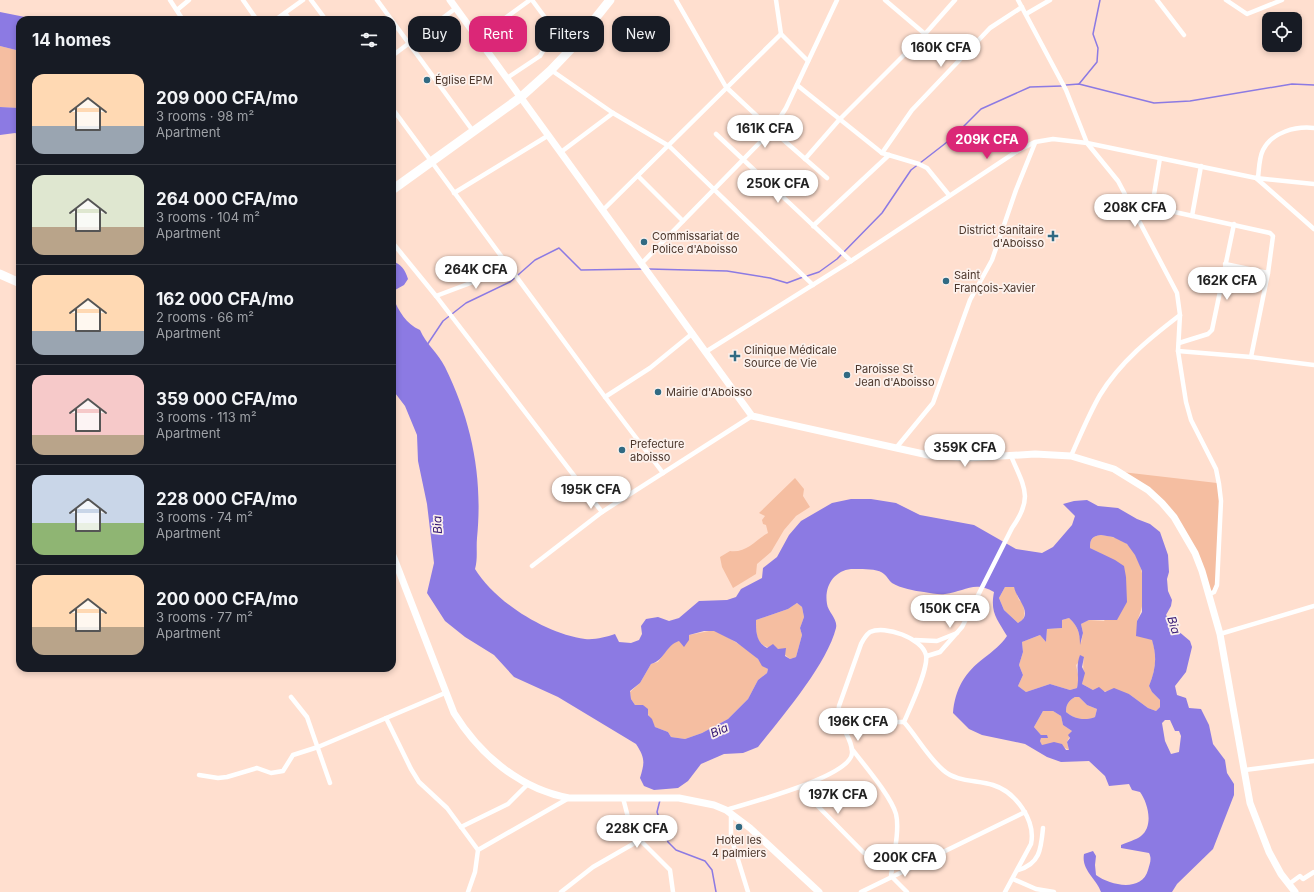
<!DOCTYPE html>
<meta charset="utf-8">
<style>
body{margin:0;font-family:Inter,sans-serif;background:#242831;color:#f1f3f6;height:100vh;display:flex;flex-direction:column;font-size:15px;white-space:nowrap}
*{box-sizing:border-box;margin:0}
p{font-size:13px;color:#9ea1a6}
.icon{flex:none;width:22px;height:22px;fill:none;stroke:currentColor;stroke-width:2;stroke-linecap:round;stroke-linejoin:round}
.map{position:relative;flex:1;overflow:hidden}
.sheet{position:absolute;left:16px;top:16px;width:380px;height:656px;display:flex;flex-direction:column;background:#171b24;border-radius:12px;box-shadow:0 2px 6px #0003}
.sheet>*{flex:none}
.guide{position:absolute;left:408px;top:16px;width:380px;height:36px;display:flex;gap:8px}
.tools{position:absolute;left:1262px;top:12px;display:grid;gap:8px}
.tools a{display:grid;place-items:center;width:40px;height:40px;border-radius:8px;background:#171b24;box-shadow:0 2px 6px #0003;font-size:20px}
.price{position:absolute;translate:-50% -34px;padding:0 9px;border-radius:14px;background:#fff;color:#222;font-size:13px;line-height:26px;filter:drop-shadow(0 1px 2px #0008)}
.price::after{content:'';position:absolute;left:50%;top:24px;width:12px;height:9px;margin-left:-6px;background:inherit;clip-path:polygon(0 0,100% 0,50% 100%)}
.price.active{background:#db2777;color:#fff}
ul{padding:0;list-style:none}
li{display:flex;align-items:center;gap:12px;height:100px;padding:0 16px}
li+li{border-top:1px solid #363941}
li span{display:grid;place-items:center;flex:none;width:112px;height:80px;border-radius:12px;color:#555}
li>.icon{margin-inline-start:auto}
span .icon{width:48px;height:48px;fill:#fffc;stroke-width:1}
li b{font-size:17px}
h2{display:flex;justify-content:space-between;align-items:center;height:48px;padding:0 16px;font-size:17px}
.tag{padding:0 14px;border-radius:12px;background:#171b24;box-shadow:0 2px 6px #0003;font-size:14px;line-height:36px}
.tag.active{background:#db2777;color:#fff}
.map>svg:first-child{display:block}
</style>
<div class="map">
<svg width="1314" height="892" viewBox="0 0 1314 892">
<rect width="100%" height="100%" fill="#ffdfcf"/>
<g fill="#f5bea1">
<path d="M0 46 20 51V108L0 107Z"/>
<path d="M1122 472 1217 483 1221 501 1216 589 1211 591 1177 517Z"/>
<path d="M795 478 804 489 803 496 810 507 796 516 784 530 771 552 757 564 756 574 733 588 722 567 720 557 730 551C747 553 755 540 768 533L766 525 763 524 762 520 765 516 759 513Z"/>
<path d="M1101 535C1110 536 1120 538 1127 544 1146 561 1148 600 1137 621L1145 638 1152 639C1157 657 1156 669 1149 686L1152 692 1160 700V707L1156 711 1148 708 1129 694 1093 690 1082 684C1085 673 1082 668 1084 657L1076 665 1079 679 1077 688 1070 690 1050 684 1026 692 1018 686 1023 675 1019 665 1023 652 1022 642 1040 635 1046 642 1047 629 1062 628V620L1069 618C1078 626 1079 632 1081 643L1083 633 1081 624 1089 620 1104 621 1126 587V577L1100 553 1090 548C1090 539 1092 536 1101 535Z"/>
<path d="M1005 587H1014L1019 600 1023 603C1024 612 1027 618 1018 623L1004 610 999 598Z"/>
<path d="M797 603 802 607 804 617 800 628 802 635 796 657 790 659 778 649C757 648 756 638 756 620L788 609Z"/>
<path d="M714 630C729 638 744 646 757 658 761 662 762 666 768 669L767 673 758 680 748 699 728 719 702 733 685 739 671 737 668 732 655 727 643 705H635L631 699 630 692 640 683 651 664 658 662 672 643 679 641 689 635Z"/>
<path d="M1075 697H1079L1087 705 1097 709 1095 717C1085 721 1074 719 1066 712 1066 705 1068 701 1075 697Z"/>
<path d="M1043 711H1053L1061 716 1063 725 1072 731 1067 742 1069 750 1063 747 1042 745 1040 741 1041 735 1034 727Z"/>
</g>
<g fill="#8c7ae3" fill-rule="evenodd">
<path d="M0 12 35 19 56 17 69 20H20V51L0 46Z"/>
<path d="M0 107 20 108V135L15 133 0 135Z"/>
<path d="M392 261C401 264 405 269 408 279L404 285 395 290 393 298C399 311 406 324 420 330 426 344 438 353 445 367 472 422 483 477 477 538 476 549 478 558 475 569 495 602 546 634 585 639 595 640 606 637 615 634L619 642 631 643 639 640 642 634 641 626 646 619 658 617 669 621 679 618 699 601 727 600 736 597 741 589 762 578 763 568 777 557 789 535 801 521 832 503 851 499H871L896 503 920 515 974 525 1016 549 1042 553 1053 547 1072 525 1075 516 1063 504 1074 501 1087 500 1098 506 1118 508 1137 519 1150 524 1160 532 1168 555 1169 572 1167 579 1168 591 1172 600 1171 606 1166 615 1177 630 1190 641 1192 647 1186 672 1175 686 1177 695 1186 698 1189 708 1201 709 1209 725 1213 744 1225 760 1227 773 1234 784V795L1213 849 1177 884 1172 892H1101C1097 879 1081 870 1084 854L1093 851 1096 856 1095 865 1096 875C1111 886 1142 892 1148 870 1150 863 1152 859 1149 853L1121 848V845C1127 842 1136 840 1141 836 1154 826 1148 803 1140 792L1132 790 1129 784 1109 786 1105 776 1089 761 1061 762 1047 757 1025 744 982 735 969 729 953 713C955 689 965 672 984 658 993 651 1001 645 1007 636 997 619 990 613 994 592 974 580 964 592 945 594 939 595 931 593 924 592 915 591 900 588 892 583 889 581 887 576 884 574 878 568 860 569 851 569 834 571 824 586 827 604 828 612 838 619 836 628 827 664 782 717 758 747L743 753 724 754 701 764 688 781 678 788 654 790 644 786 640 778C645 762 645 758 636 744L558 697 514 677 494 655 465 637 445 621 427 593 434 563 427 504 418 461 417 435 405 406 392 389V282L396 278 392 268ZM1101 535 1113 537 1127 544 1135 555 1142 571V612L1137 621 1136 636 1152 640C1157 657 1156 669 1149 686L1152 692 1160 700V707L1156 711 1148 708 1129 694 1114 688 1105 692 1099 687 1093 690 1082 684 1085 673 1082 667 1084 657 1080 655C1075 668 1080 675 1077 688L1070 690 1050 684 1026 692 1018 686 1023 675 1019 665 1023 652 1022 642 1040 635 1046 642 1047 629 1062 628V620L1069 618C1078 626 1080 633 1080 645L1083 633 1081 624 1089 620H1117L1127 602 1126 577 1124 566 1115 560 1090 548C1090 539 1092 536 1101 535ZM1005 587H1014C1016 599 1035 614 1018 623L1004 610 999 598ZM797 603 802 607 804 617 800 628 802 635 796 657 790 659 785 656 786 648 778 649 773 644 767 648C756 642 756 632 756 620L788 609ZM704 631H714L736 642 758 659 762 666 768 669 767 673 758 680 748 699 728 719 702 733 685 739 671 737 668 732 655 727 652 719 648 715V709L643 705H635L631 699 630 691 640 683 651 664C664 661 666 645 679 641L684 647 689 640V635ZM1075 697H1079L1087 705 1097 709 1095 717C1085 721 1074 719 1066 712 1066 705 1068 701 1075 697ZM1043 711H1053L1061 716 1063 725 1072 731 1068 735 1070 738 1067 742 1069 750H1066L1062 744 1054 742 1042 745 1040 741 1041 738H1048L1047 735H1041L1034 727ZM1165 720H1170L1175 731H1179L1181 736 1179 752 1171 754 1165 741 1162 723Z"/>
</g>
<g fill="none" stroke-linecap="round" stroke-linejoin="round">
<g stroke="#8c7ae3" stroke-width="1.5">
<path d="M1079 84 1097 62 1098 48 1093 34 1100 0"/>
<path d="M1066 85 1079 84 1154 103 1190 101 1292 84 1314 85"/>
<path d="M649 269 727 271 770 278 787 283 803 277"/>
<path d="M807 276 819 272 837 259 882 213 911 170 951 139 981 109 1030 87 1062 86"/>
<path d="M427 345 443 321 466 303 510 282 535 260 559 248 581 270 643 269"/>
<path d="M660 800 657 812 668 842 676 850 705 861 712 870 716 892"/>
</g>
<g stroke="#fff" stroke-width="4.5">
<path d="M170 0 183 20"/>
<path d="M243 0 257 20"/>
<path d="M311 0 326 20"/>
<path d="M377 0 473 131"/>
<path d="M676 0 726 87 772 130 827 178"/>
<path d="M776 0 781 34 808 61"/>
<path d="M885 0 925 34"/>
<path d="M1018 0 1066 90 1087 143 1118 181 1177 293 1180 315 1178 351 1186 402 1191 420 1216 469 1219 484 1221 501 1217 585 1214 592 1210 594"/>
<path d="M1157 0 1184 35"/>
<path d="M1226 0 1247 14 1282 0"/>
<path d="M177 10 189 0"/>
<path d="M285 13 290 20"/>
<path d="M1026 14 1050 0"/>
<path d="M275 20 303 0"/>
<path d="M478 38 530 0"/>
<path d="M392 56 456 8"/>
<path d="M551 70 613 113 669 146 813 285"/>
<path d="M507 78 540 56 555 31 532 0"/>
<path d="M797 85 882 153 919 164 927 168 949 195"/>
<path d="M392 108 605 397 663 473"/>
<path d="M716 134 851 261"/>
<path d="M561 152 613 113"/>
<path d="M882 153 912 110 990 28 1022 7"/>
<path d="M805 159 839 120 925 34 955 0"/>
<path d="M638 176 683 221"/>
<path d="M1256 178 1314 229"/>
<path d="M1258 178C1259 169 1259 158 1263 150 1272 132 1296 126 1314 128"/>
<path d="M454 193 549 135"/>
<path d="M1130 201 1152 207 1270 233 1273 236 1268 273 1251 357"/>
<path d="M1152 207 1160 158"/>
<path d="M603 210 781 34"/>
<path d="M1192 216 1201 166"/>
<path d="M813 226 889 155"/>
<path d="M392 242 436 296 602 512"/>
<path d="M642 263 772 130 786 108 837 0"/>
<path d="M1225 264 1268 273"/>
<path d="M436 296 510 268"/>
<path d="M1179 343 1208 334 1212 330 1234 224"/>
<path d="M707 351 851 261 1019 150 1035 142 1053 139 1087 143 1256 178 1314 184"/>
<path d="M1178 351 1251 357 1314 365"/>
<path d="M605 397 650 368 693 333"/>
<path d="M896 448 933 403 970 300 992 260 1016 190 1035 143"/>
<path d="M1071 456C1080 436 1089 414 1100 395 1120 362 1150 338 1180 315"/>
<path d="M532 566 602 512 752 416"/>
<path d="M1220 634 1314 606"/>
<path d="M915 640 937 641 957 633"/>
<path d="M927 656 940 652 962 627 1012 528C1034 497 1024 487 1011 456"/>
<path d="M291 697 307 717 330 783"/>
<path d="M386 718 411 769 419 782 447 808 478 850 475 872 468 892"/>
<path d="M841 725 853 722H904"/>
<path d="M852 749C864 765 891 796 896 814 900 830 893 859 891 876L907 892"/>
<path d="M1245 770 1314 761"/>
<path d="M199 775 218 778 227 777 257 768 271 773 283 771 293 755 318 747 445 693"/>
<path d="M800 788 864 853"/>
<path d="M623 798 630 825 640 840 670 870 673 892"/>
<path d="M726 810C748 803 851 777 852 753 853 737 836 725 839 706L861 644C863 640 866 635 870 632 885 625 922 638 926 655 929 668 910 708 904 722 917 737 928 757 943 770 956 782 977 780 993 785 1016 792 1036 821 1031 844L1005 892"/>
<path d="M731 813V837L748 892"/>
<path d="M461 827 508 804 528 784"/>
<path d="M478 850 569 798"/>
<path d="M1018 870C1040 864 1041 849 1043 828"/>
<path d="M1013 879 1036 889 1054 892"/>
<path d="M1289 884 1300 876 1303 879 1314 872"/>
<path d="M561 892 593 867 640 840"/>
<path d="M861 892 1025 812"/>
</g>
<g stroke="#fff" stroke-width="7">
<path d="M450 0 752 416 928 455 968 458 1035 454 1071 456 1114 469 1148 490 1162 503 1174 517 1195 553 1202 571 1220 634 1250 803 1269 852 1281 874 1295 892"/>
<path d="M392 553 454 713C480 755 520 789 569 798H679L714 805 726 810 750 828 819 892"/>
</g>
<g stroke="#fff" stroke-width="9">
<path d="M392 190 521 97 551 70 570 50 610 0"/>
<path d="M0 274 20 283"/>
</g>
</g>
<g fill="#316a83" stroke="#fcf1ec" stroke-width="1.5">
<circle cx="427" cy="80" r="4"/>
<path d="M1051 230h4v4h4v4h-4v4h-4v-4h-4v-4h4z"/>
<circle cx="644" cy="242" r="4"/>
<circle cx="946" cy="281" r="4"/>
<path d="M733 350h4v4h4v4h-4v4h-4v-4h-4v-4h4z"/>
<circle cx="847" cy="375" r="4"/>
<circle cx="658" cy="392" r="4"/>
<circle cx="622" cy="450" r="4"/>
<circle cx="739" cy="827" r="4"/>
</g>
<g text-anchor="middle" dominant-baseline="central" stroke-width="3.5" stroke-linejoin="round" paint-order="stroke">
<g font-size="11" fill="#4b362b" stroke="#fcf1ec" text-anchor="start">
<text x="435" y="80">Église EPM</text>
<text x="1044" y="230" text-anchor="end">District Sanitaire<tspan x="1044" dy="13">d'Aboisso</tspan></text>
<text x="652" y="236">Commissariat de<tspan x="652" dy="13">Police d'Aboisso</tspan></text>
<text x="954" y="275">Saint<tspan x="954" dy="13">François-Xavier</tspan></text>
<text x="744" y="350">Clinique Médicale<tspan x="744" dy="13">Source de Vie</tspan></text>
<text x="855" y="369">Paroisse St<tspan x="855" dy="13">Jean d'Aboisso</tspan></text>
<text x="666" y="392">Mairie d'Aboisso</text>
<text x="630" y="444">Prefecture<tspan x="630" dy="13">aboisso</tspan></text>
<text x="739" y="840" text-anchor="middle">Hotel les<tspan x="739" dy="13">4 palmiers</tspan></text>
</g>
<g font-size="12" font-style="italic" fill="#341774" stroke="#fcf1ec">
<text transform="translate(437 525) rotate(-93)">Bia</text>
<text transform="translate(1174 625) rotate(72)">Bia</text>
<text transform="translate(719 730) rotate(-23)">Bia</text>
</g>
</g>
</svg>
<div class="tools">
<a><svg class="icon" aria-label="locate" viewBox="0 0 24 24"><circle cx="12" cy="12" r="6"/><path d="M12 2v4M12 18v4M2 12h4M18 12h4"/></svg></a>
</div>
<b class="price" style="left:941px;top:68px">160K CFA</b>
<b class="price" style="left:765px;top:149px">161K CFA</b>
<b class="price active" style="left:987px;top:160px">209K CFA</b>
<b class="price" style="left:778px;top:204px">250K CFA</b>
<b class="price" style="left:1135px;top:228px">208K CFA</b>
<b class="price" style="left:476px;top:290px">264K CFA</b>
<b class="price" style="left:1227px;top:301px">162K CFA</b>
<b class="price" style="left:965px;top:468px">359K CFA</b>
<b class="price" style="left:591px;top:510px">195K CFA</b>
<b class="price" style="left:950px;top:629px">150K CFA</b>
<b class="price" style="left:858px;top:742px">196K CFA</b>
<b class="price" style="left:838px;top:815px">197K CFA</b>
<b class="price" style="left:637px;top:849px">228K CFA</b>
<b class="price" style="left:905px;top:878px">200K CFA</b>
<div class="guide">
<a class="tag">Buy</a>
<a class="tag active">Rent</a>
<a class="tag">Filters</a>
<a class="tag">New</a>
</div>
<section class="sheet">
<h2>14 homes<svg class="icon" aria-label="filters" viewBox="0 0 24 24"><path d="M4 7h16M4 17h16"/><circle cx="9" cy="7" r="2"/><circle cx="15" cy="17" r="2"/></svg></h2>
<ul>
<li><span style="background:linear-gradient(#ffd9b3 65%,#9aa5b1 0)"><svg class="icon" aria-label="home" viewBox="0 0 24 24"><path d="M3 11l9-7 9 7M6 9v11h12V9"/></svg></span><div><b>209 000 CFA/mo</b><p>3 rooms · 98 m²</p><p>Apartment</p></div></li>
<li><span style="background:linear-gradient(#dfe7d0 65%,#b9a48a 0)"><svg class="icon" aria-label="home" viewBox="0 0 24 24"><path d="M3 11l9-7 9 7M6 9v11h12V9"/></svg></span><div><b>264 000 CFA/mo</b><p>3 rooms · 104 m²</p><p>Apartment</p></div></li>
<li><span style="background:linear-gradient(#ffd9b3 70%,#9aa5b1 0)"><svg class="icon" aria-label="home" viewBox="0 0 24 24"><path d="M3 11l9-7 9 7M6 9v11h12V9"/></svg></span><div><b>162 000 CFA/mo</b><p>2 rooms · 66 m²</p><p>Apartment</p></div></li>
<li><span style="background:linear-gradient(#f6c9c9 75%,#b9a48a 0)"><svg class="icon" aria-label="home" viewBox="0 0 24 24"><path d="M3 11l9-7 9 7M6 9v11h12V9"/></svg></span><div><b>359 000 CFA/mo</b><p>3 rooms · 113 m²</p><p>Apartment</p></div></li>
<li><span style="background:linear-gradient(#c9d6e8 60%,#8fb573 0)"><svg class="icon" aria-label="home" viewBox="0 0 24 24"><path d="M3 11l9-7 9 7M6 9v11h12V9"/></svg></span><div><b>228 000 CFA/mo</b><p>3 rooms · 74 m²</p><p>Apartment</p></div></li>
<li><span style="background:linear-gradient(#ffd9b3 65%,#b9a48a 0)"><svg class="icon" aria-label="home" viewBox="0 0 24 24"><path d="M3 11l9-7 9 7M6 9v11h12V9"/></svg></span><div><b>200 000 CFA/mo</b><p>3 rooms · 77 m²</p><p>Apartment</p></div></li>
</ul>
</section>
</div>
